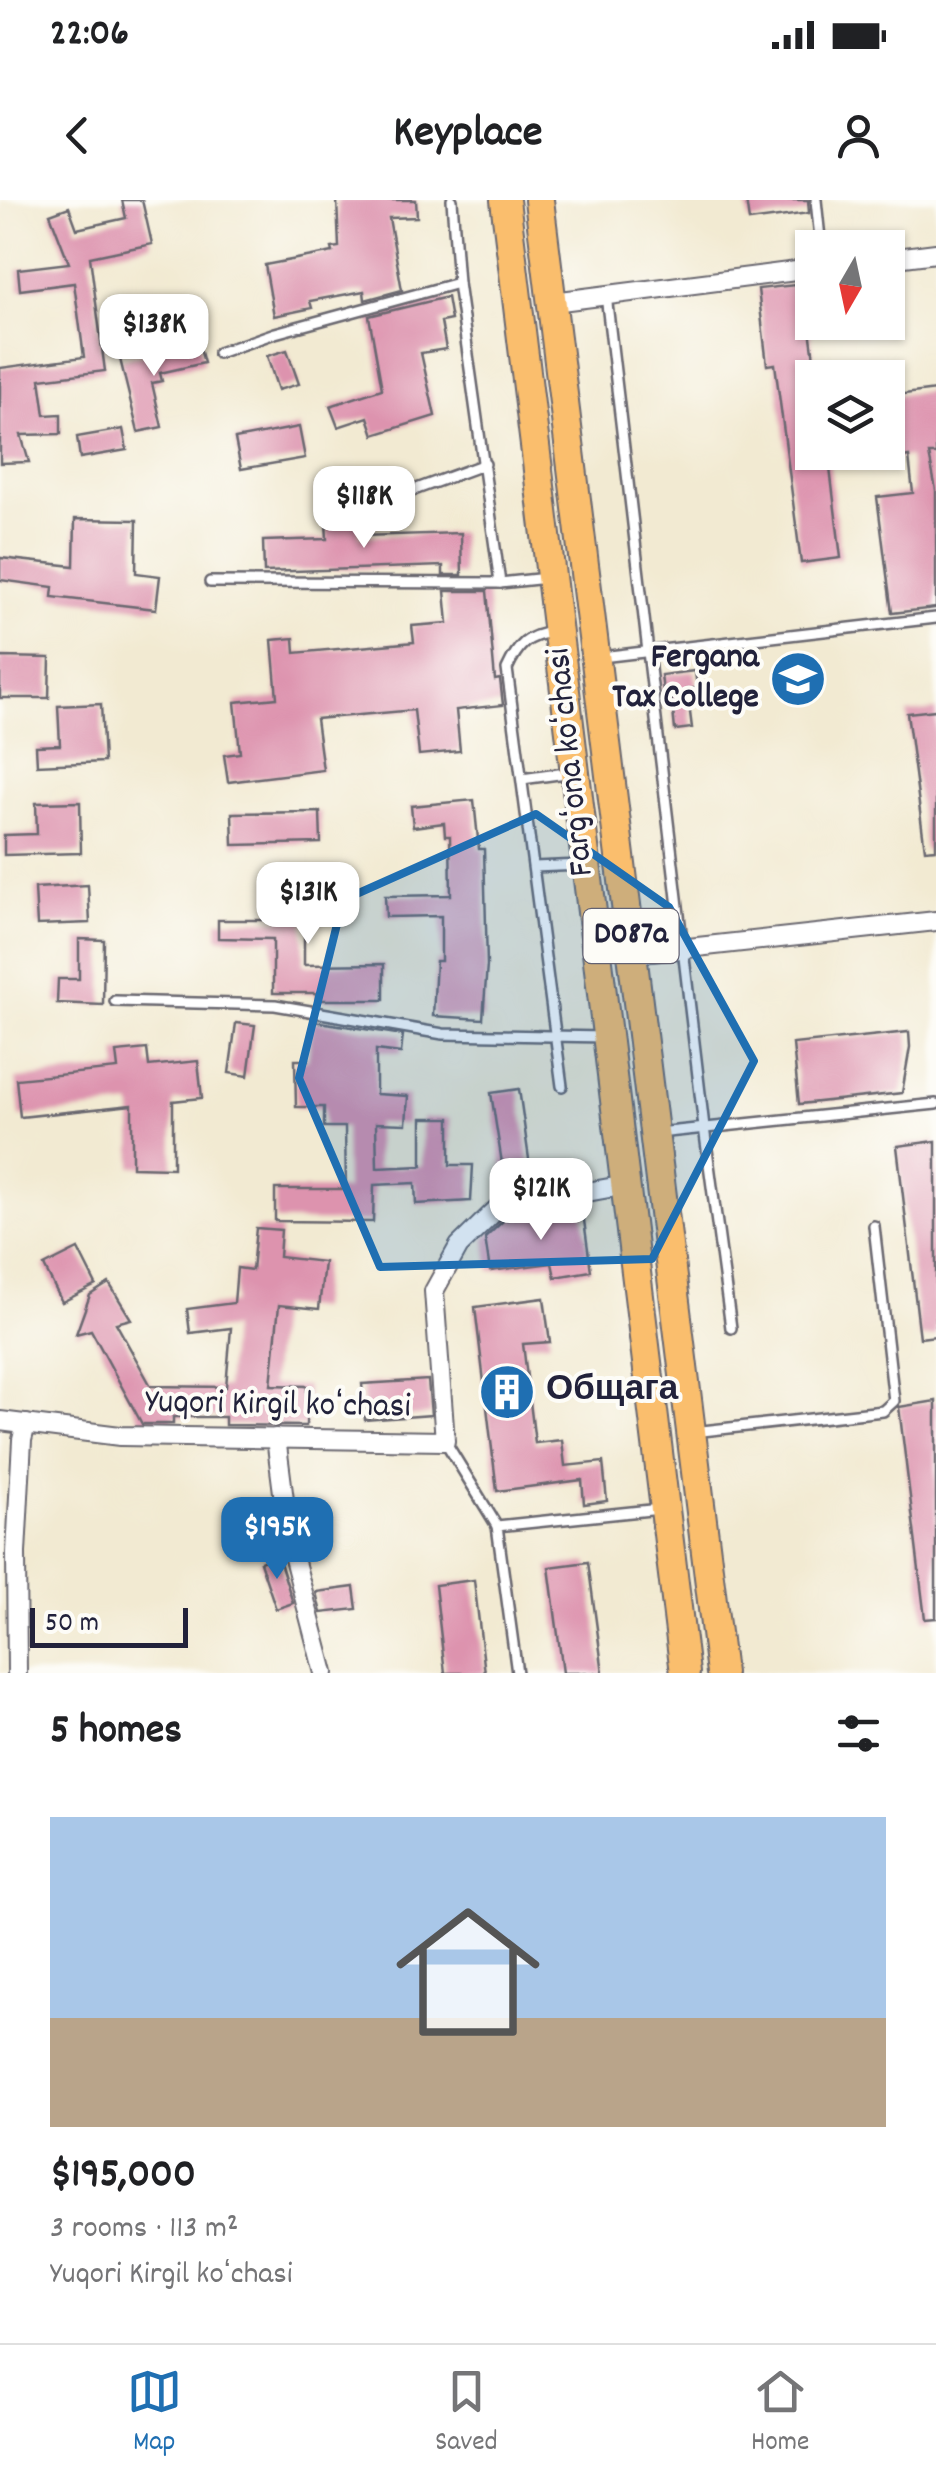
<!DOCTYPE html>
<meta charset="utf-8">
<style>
body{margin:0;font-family:Dekko,sans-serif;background:#f2f2f2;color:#202124;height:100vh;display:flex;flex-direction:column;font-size:38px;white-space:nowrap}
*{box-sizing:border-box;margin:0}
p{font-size:32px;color:#757577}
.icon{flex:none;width:55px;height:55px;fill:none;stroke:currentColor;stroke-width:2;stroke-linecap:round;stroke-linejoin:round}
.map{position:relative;height:1473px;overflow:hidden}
.sheet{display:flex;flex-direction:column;background:#fff;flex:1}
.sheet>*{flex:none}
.needle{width:65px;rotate:189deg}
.buttons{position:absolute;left:795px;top:30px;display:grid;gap:20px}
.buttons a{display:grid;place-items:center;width:110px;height:110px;border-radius:0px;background:#fff;box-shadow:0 2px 8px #0004;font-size:50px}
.scale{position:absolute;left:30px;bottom:25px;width:158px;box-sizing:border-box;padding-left:10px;border:5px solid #22223b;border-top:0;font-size:28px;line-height:35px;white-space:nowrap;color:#22223b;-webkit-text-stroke:8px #fdfcf7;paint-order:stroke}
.price{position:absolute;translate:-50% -85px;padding:0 22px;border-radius:20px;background:#fff;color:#222;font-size:32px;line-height:65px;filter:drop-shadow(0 2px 5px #0008)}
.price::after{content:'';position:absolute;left:50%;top:60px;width:30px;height:22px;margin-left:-15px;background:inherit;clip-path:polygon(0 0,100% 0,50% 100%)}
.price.selected{background:#1f6fb2;color:#fff}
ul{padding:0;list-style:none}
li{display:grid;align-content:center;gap:20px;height:530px;padding:0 50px}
li span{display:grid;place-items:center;height:310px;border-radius:0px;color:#555}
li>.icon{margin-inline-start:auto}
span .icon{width:180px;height:180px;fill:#fffc;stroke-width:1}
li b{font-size:42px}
h2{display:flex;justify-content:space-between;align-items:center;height:120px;padding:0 50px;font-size:42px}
.status{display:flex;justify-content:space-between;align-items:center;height:70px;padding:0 50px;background:#fff;direction:ltr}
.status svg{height:28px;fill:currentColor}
header{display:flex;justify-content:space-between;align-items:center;height:130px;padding:0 50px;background:#fff;font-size:45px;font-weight:800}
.tabs{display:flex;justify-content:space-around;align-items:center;height:140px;border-top:2px solid #e0e0e0;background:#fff;font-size:28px;color:#757577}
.tabs a{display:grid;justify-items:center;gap:5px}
.tabs .selected{color:#1f6fb2}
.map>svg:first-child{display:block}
</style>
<div class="status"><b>22:06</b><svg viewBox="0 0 49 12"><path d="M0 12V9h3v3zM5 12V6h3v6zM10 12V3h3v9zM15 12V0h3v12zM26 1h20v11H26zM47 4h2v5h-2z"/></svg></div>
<header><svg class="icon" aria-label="back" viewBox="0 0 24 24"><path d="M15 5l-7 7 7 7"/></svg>Keyplace<svg class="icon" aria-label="person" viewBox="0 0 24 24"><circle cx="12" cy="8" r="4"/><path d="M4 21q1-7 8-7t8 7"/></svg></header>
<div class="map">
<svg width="936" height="1473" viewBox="0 0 936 1473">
<rect width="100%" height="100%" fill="#fdfcf7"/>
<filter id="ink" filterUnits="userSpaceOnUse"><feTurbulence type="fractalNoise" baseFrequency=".01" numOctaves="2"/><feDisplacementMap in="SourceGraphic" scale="20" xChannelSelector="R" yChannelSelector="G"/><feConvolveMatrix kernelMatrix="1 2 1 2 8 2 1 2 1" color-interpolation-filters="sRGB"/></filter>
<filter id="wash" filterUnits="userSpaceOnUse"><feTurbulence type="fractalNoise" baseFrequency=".0048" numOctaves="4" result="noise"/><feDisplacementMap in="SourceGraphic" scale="40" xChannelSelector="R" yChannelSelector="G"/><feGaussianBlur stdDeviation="2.25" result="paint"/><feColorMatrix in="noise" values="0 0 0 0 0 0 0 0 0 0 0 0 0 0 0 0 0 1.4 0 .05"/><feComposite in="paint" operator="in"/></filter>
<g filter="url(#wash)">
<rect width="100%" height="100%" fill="#f2ead2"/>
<g id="blocks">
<g fill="#dd93ae">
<path d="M122 0H142L152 44 90 57 105 171 40 179 45 215 61 214V234L21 235 29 262 0 263V168L84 157 74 83 20 90 18 69 69 63 50 14 69 7 77 29 126 18Z"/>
<path d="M337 0H416L417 17 389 18 402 90 365 100 364 91 310 101 312 108 274 116 265 65 333 52 332 48 339 47Z"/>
<path d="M746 0H808L809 13 749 21Z"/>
<path d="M804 84 814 159 812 252H828L841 358 801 363 775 164 767 165 758 89Z"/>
<path d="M447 97 451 120 441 122 446 149 421 153 435 216 374 235 368 217 338 227 330 206 382 189 369 116Z"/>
<path d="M198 141 204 163 160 173 162 181 152 183 162 227 138 232 120 159Z"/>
<path d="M287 150 299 184 278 190 267 156Z"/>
<path d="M936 190V254H929L936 290V408L892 413 877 297 913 293 909 257 888 260V196Z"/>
<path d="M299 227 305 258 241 269 235 239Z"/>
<path d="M123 229 127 250 80 258 77 237Z"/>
<path d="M75 319 137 320 136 373 160 376 156 409 52 397 53 387 0 380V358L74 366Z"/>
<path d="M360 321V336L461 333 462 375H443V366L264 372 263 341 327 339 326 322Z"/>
<path d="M445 391H487L495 480 500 479 503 505 456 510 460 551 419 555 414 510 316 519 323 570 228 582 224 555 240 553 235 502 277 498 272 440 294 438 295 453 414 442 412 426 448 423Z"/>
<path d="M0 457 50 458 49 498H0Z"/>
<path d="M695 471 697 488 687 489 692 528 675 530 671 491 663 492 661 475Z"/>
<path d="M101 504 104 562 37 565 36 546 60 545 58 506Z"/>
<path d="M936 510V649L925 650 907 513Z"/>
<path d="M474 600 479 649H484L487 765 483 819 433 816 436 761H441V716L386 717 385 696 451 695 450 636H445L444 623 413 627 411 606Z"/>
<path d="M80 602 81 653 4 655V635L37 634 36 603Z"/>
<path d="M320 612 321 643 233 645 232 613Z"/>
<path d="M281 682 345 685 344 717 304 715V765L384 764V800H316V793H273V739L218 738V720H280Z"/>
<path d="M88 685 90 723 37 725 35 688Z"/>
<path d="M79 739 104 740 103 805 57 803 58 779H79Z"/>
<path d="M313 821 403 835 401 853 376 850V894L408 896 406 924 376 923 377 968 422 966V918H450V965H473L471 1001 416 1004 415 983 374 985 373 1022 275 1021V989H346L345 927H324V907H296L295 860H308Z"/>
<path d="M236 823 255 825 248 876 229 873Z"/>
<path d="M909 832 910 847 902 893 799 904 793 844Z"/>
<path d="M147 849 149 866 198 861 202 898 173 901V968L132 967V905L20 917 16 879 118 869 116 852Z"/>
<path d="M519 889 531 973 504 976 491 893Z"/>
<path d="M936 941V1136L920 1138 897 946Z"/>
<path d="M582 1006 591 1071 555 1077 552 1063 490 1071 485 1038 504 1020Z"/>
<path d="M256 1028 281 1030 279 1057 324 1062 319 1109 279 1105 271 1185 307 1186 306 1226 225 1225V1217H173V1224H142L91 1130 76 1134 90 1095 109 1083 131 1119 116 1123 151 1186 226 1187 231 1128 190 1133 187 1109 234 1103 237 1068 252 1070Z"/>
<path d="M78 1049 96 1085 62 1102 44 1066Z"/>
<path d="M544 1098 550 1142 523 1144 535 1243 562 1240 565 1266 603 1262 607 1301 584 1304 582 1280 497 1291 475 1107Z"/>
<path d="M428 1180 431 1215 365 1220 362 1184Z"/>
<path d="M936 1201V1418L925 1419 899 1207Z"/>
<path d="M278 1356 293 1403 276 1409 260 1362Z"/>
<path d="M588 1362 603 1473H563L549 1367Z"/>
<path d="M474 1380 485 1473H445L435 1385Z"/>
<path d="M354 1387 357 1409 321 1413 316 1392Z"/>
</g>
</g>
</g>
<g filter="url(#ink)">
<use href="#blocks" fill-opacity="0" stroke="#6b6870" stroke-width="2.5"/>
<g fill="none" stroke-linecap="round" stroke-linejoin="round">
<g stroke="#6b6870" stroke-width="14">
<g id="service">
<path d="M816 0 821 48"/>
<path d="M606 95 704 927 731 1128"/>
<path d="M218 153 275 133 458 83 452 0"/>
<path d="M373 305 485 264"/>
<path d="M210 382 500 383 458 83"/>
<path d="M500 383 547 378"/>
<path d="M554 432C527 435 518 445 507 469L562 886"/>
<path d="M601 457 936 418"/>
<path d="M522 579 573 572"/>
<path d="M534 667 581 665"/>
<path d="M115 801 275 805 443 834 605 837"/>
<path d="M658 933 936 904"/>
<path d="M693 1232 883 1211 894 1201 874 1026"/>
<path d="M445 1241 497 1326"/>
<path d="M517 1473 497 1326 660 1309"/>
</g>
</g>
<g stroke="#6b6870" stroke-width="22">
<g id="minor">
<path d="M888 59 936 53"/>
<path d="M553 102 812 69"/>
<path d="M633 754 936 721"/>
<path d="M0 1221 120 1236 445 1241 434 1091 459 1046 498 1008 626 985"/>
<path d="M276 1238 289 1339 324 1473"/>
<path d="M17 1473 16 1353 22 1240 26 1224"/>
</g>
</g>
<g stroke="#6b6870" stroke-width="32">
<g id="primary">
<path d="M505 0 685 1473"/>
<path d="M539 0C604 490 659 982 721 1473"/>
</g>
</g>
<use href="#service" stroke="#fff" stroke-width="9"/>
<use href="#minor" stroke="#fff" stroke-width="18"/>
<use href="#primary" stroke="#fabe6d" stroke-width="28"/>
</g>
</g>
<path fill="#1f6fb2" fill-opacity="0.2" stroke="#1f6fb2" stroke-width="8" stroke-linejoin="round" d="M536 614 669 707 754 861 652 1059 380 1067 299 878 343 700Z"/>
<defs>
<g id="university-disc" transform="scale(2.875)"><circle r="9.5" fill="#1f6fb2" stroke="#fdfcf7"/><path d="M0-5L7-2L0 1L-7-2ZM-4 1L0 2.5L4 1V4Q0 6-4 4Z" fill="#fff"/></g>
<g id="building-disc" transform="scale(2.875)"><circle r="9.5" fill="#1f6fb2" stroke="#fdfcf7"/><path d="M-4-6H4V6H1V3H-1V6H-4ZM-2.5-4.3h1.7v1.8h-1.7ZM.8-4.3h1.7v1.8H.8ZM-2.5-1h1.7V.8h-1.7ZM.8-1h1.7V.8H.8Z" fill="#fff"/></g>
</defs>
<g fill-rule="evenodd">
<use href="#university-disc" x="798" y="479"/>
<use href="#building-disc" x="507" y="1192"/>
</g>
<g text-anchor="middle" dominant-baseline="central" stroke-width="8" stroke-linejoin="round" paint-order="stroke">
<rect fill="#fdfcf7" stroke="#646373" stroke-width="2.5" x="583.5" y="709" width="95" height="54" rx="8"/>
<g font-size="32" font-weight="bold" fill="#22223b">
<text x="631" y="736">D087a</text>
</g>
<g font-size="35" font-weight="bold" fill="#22223b" stroke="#fdfcf7" text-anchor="end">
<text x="759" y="459">Fergana<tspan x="759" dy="40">Tax College</tspan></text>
<text x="546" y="1192" text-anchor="start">Общага</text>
</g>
<g font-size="35" fill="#22223b" stroke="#fdfcf7">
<text transform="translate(572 562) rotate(-96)">Fargʻona koʻchasi</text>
<text transform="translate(278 1206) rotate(1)">Yuqori Kirgil koʻchasi</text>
</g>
</g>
</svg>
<div class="buttons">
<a><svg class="needle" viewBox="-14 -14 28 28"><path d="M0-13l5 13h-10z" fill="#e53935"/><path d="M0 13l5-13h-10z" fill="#757577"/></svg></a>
<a><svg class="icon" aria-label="layers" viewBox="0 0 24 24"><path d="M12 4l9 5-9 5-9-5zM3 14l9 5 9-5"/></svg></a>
</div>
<div class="scale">50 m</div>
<b class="price" style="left:154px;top:179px">$138K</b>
<b class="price" style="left:364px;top:351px">$118K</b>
<b class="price" style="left:308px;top:747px">$131K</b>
<b class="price" style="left:541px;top:1043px">$121K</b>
<b class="price selected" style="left:277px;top:1382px">$195K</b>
</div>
<section class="sheet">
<h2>5 homes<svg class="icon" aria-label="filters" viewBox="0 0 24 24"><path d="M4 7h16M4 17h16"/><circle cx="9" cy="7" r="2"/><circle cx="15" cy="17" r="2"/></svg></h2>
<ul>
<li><span style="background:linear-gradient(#a9c7e8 65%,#b9a48a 0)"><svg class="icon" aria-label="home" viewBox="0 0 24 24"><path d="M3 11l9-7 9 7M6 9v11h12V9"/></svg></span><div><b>$195,000</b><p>3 rooms · 113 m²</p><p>Yuqori Kirgil koʻchasi</p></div></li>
</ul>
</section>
<nav class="tabs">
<a class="selected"><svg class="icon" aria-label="map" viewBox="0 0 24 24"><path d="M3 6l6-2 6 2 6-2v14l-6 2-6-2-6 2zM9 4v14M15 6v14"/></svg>Map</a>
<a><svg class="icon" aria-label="saved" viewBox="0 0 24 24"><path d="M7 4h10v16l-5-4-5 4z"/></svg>Saved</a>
<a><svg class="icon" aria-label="home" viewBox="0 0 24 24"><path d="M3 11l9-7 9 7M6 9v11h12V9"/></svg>Home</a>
</nav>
